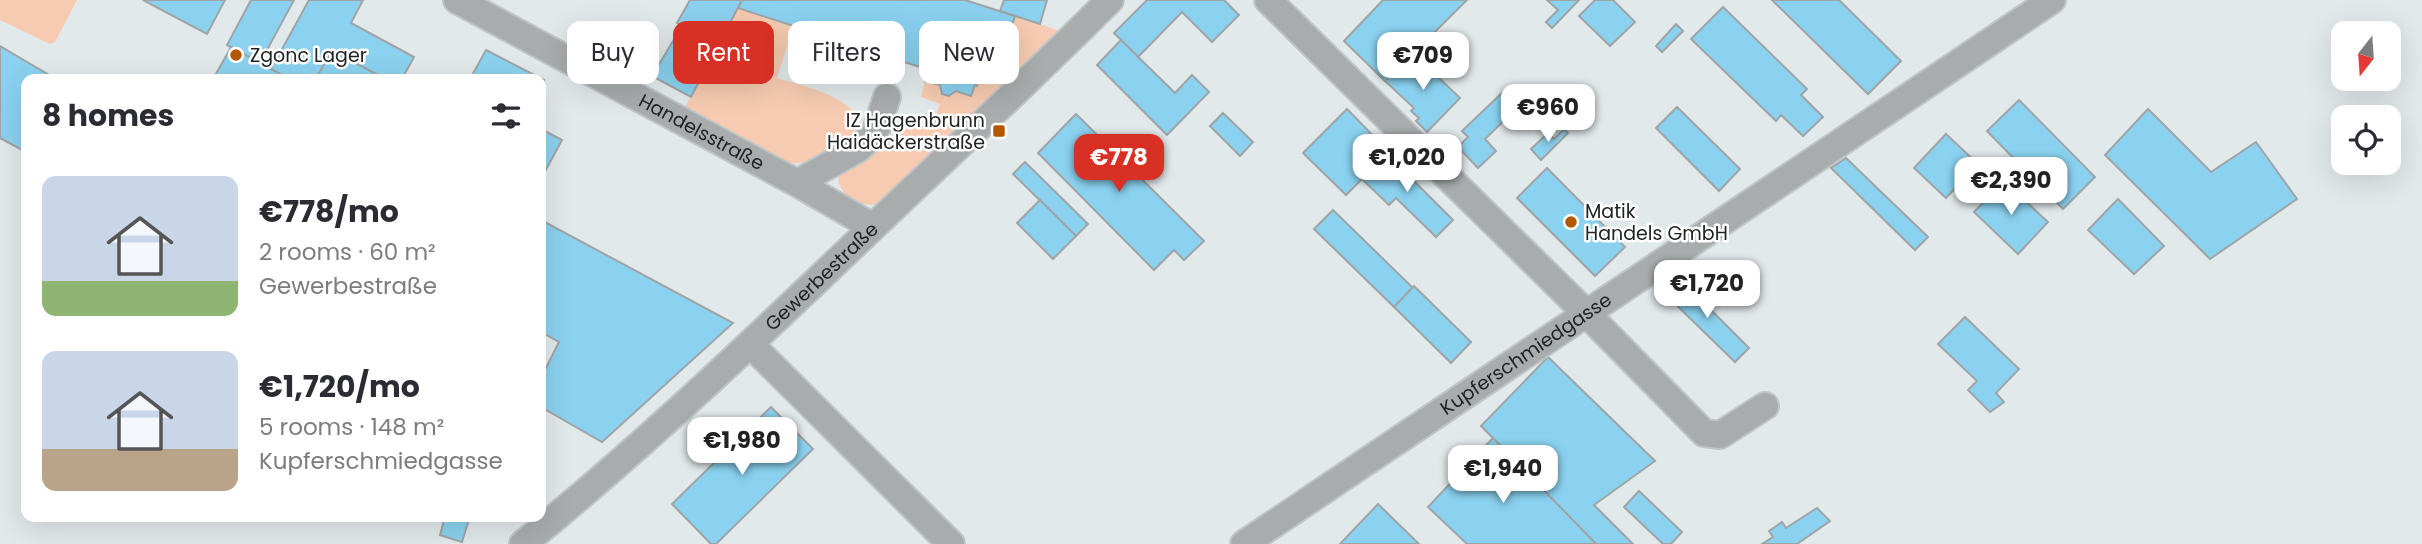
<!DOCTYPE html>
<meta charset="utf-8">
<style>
body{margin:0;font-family:Poppins,sans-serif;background:#f2f2f3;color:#2b2b33;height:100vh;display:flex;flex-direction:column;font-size:26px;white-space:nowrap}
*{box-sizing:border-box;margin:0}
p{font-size:23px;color:#7c7c81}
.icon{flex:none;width:38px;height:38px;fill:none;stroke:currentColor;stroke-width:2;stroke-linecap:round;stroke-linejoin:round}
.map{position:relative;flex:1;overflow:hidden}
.side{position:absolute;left:21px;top:74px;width:525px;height:448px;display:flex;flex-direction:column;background:#fff;border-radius:14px;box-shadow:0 7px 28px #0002}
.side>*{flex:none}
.top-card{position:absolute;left:567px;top:21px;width:665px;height:63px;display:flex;gap:14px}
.needle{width:46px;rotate:197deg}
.controls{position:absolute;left:2331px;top:21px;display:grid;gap:14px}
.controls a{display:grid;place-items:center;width:70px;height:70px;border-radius:14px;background:#fff;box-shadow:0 7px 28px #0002;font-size:35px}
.price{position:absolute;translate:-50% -60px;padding:0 16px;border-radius:14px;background:#fff;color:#222;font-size:23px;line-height:46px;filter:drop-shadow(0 2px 4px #0008)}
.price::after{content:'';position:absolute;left:50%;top:42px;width:21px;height:16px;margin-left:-10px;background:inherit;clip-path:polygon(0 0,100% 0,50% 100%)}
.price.active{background:#d93025;color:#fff}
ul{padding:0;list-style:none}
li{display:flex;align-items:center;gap:21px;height:175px;padding:0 21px}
li span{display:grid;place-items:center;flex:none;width:196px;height:140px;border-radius:14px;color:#555}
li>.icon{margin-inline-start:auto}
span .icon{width:84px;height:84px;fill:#fffc;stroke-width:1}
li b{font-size:30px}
h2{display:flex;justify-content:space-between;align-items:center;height:84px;padding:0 21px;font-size:30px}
.tag{padding:0 24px;border-radius:14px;background:#fff;box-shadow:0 7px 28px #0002;font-size:24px;line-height:63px}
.tag.active{background:#d93025;color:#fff}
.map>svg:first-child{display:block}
</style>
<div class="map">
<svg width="2422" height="544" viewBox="0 0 2422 544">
<rect width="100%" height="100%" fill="#e2e9eb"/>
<g fill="#f6cbb1">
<path d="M0 0H77L55 42 50 44 0 20Z"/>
<path d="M738 8 793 27 777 78C799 85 882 102 850 139L809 162 781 164 683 111Z"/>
<path d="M1015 16 1063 32 887 203C864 207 847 205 838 181L840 173 913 124 930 129 940 104 921 97 925 81 940 85V92L945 96H952L956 91 971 95 975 85H978L981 64 999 69Z"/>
</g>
<g fill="#8bd2f0" stroke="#9fa5a7" stroke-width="2">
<path d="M143 0H225L207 34Z"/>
<path d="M251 0H294L260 63 227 45Z"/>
<path d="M309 0H363L351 23 414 57 402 79H385L332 50 316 79H289L271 69Z"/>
<path d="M690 0H742L691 97 652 76 682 26 677 23Z"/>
<path d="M742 0H965L1015 16 998 70 981 64 977 86 975 85 971 96 956 91 949 96 942 94 940 85 925 81 929 70 738 8Z"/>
<path d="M1004 0H1047L1040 24 1000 11Z"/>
<path d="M1147 0H1224L1239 15 1212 42 1182 12 1138 57 1114 33Z"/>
<path d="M1383 0H1467L1385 81 1344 41Z"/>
<path d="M1547 0H1579L1552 28 1546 22 1558 10Z"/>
<path d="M1595 0H1613L1635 22 1610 46 1579 16Z"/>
<path d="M1772 0H1839L1901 61 1868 94Z"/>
<path d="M1723 7 1807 89 1801 95 1823 117 1803 136 1781 115 1776 121 1691 39Z"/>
<path d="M1676 24 1683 31 1662 52 1656 46Z"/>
<path d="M1121 40 1175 93 1192 75 1209 92 1167 135 1097 65Z"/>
<path d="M0 46 56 79H26V152L0 138Z"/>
<path d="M231 47 271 69 289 79H213Z"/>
<path d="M332 50 385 79H316Z"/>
<path d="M486 50 544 80 541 87V79H470Z"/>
<path d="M1414 54 1460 98 1427 132 1416 121 1419 118 1411 111 1414 108 1385 81Z"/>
<path d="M1503 92 1518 107 1485 139 1496 151 1478 168 1458 147 1468 137 1462 131Z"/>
<path d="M2019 100 2095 177 2063 209 1987 131Z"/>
<path d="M1677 107 1740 169 1719 191 1656 128Z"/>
<path d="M1347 109 1389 152 1346 195 1303 153Z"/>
<path d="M2148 109 2211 172 2256 142 2297 199 2210 259 2105 155Z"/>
<path d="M1223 113 1253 142 1240 156 1210 126Z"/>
<path d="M1076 114 1204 241 1184 260 1174 250 1154 270 1038 153Z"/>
<path d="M541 129 562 140 541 179Z"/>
<path d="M1564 129 1568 133 1541 160 1531 149 1548 133 1554 139Z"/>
<path d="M1946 134 1978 164 1946 198 1914 168Z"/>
<path d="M1387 154 1453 220 1436 237 1396 198 1389 205 1362 179Z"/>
<path d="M1846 158 1928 237 1915 250 1831 168Z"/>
<path d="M1025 162 1088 224 1076 236 1013 174Z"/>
<path d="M1547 168 1625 247 1595 276 1517 198Z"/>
<path d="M2004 181 2048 222 2018 254 1974 212Z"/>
<path d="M2118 199 2164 246 2134 274 2088 230Z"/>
<path d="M1040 200 1076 236 1053 259 1017 223Z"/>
<path d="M1333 210 1413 288 1394 307 1314 229Z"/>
<path d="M541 220 733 323 602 442 541 407V378L559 342 541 332Z"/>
<path d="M1680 279 1749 348 1735 362 1665 294Z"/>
<path d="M1414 286 1471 342 1451 363 1394 307Z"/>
<path d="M1965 317 2019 369 1996 393 2004 402 1990 412 1968 390 1977 381 1938 344Z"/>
<path d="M1548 357 1655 461 1594 505 1633 544H1596L1481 426Z"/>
<path d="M771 407 813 449 716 544H711L672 504Z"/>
<path d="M1493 438 1596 544H1467L1428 507Z"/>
<path d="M1639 491 1682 532 1671 544H1663L1624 507Z"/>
<path d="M1378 504 1419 544H1340Z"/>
<path d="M1817 508 1830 521 1797 544H1762L1773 537 1769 531 1782 522 1786 528Z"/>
<path d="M445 516H470L462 542 440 535Z"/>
</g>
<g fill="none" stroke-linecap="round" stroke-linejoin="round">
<g stroke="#bfc5c7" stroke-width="30">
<g id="minor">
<path id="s1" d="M457 0 797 183 873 227"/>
<path d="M1268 0 1585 312 1704 433 1720 435 1765 406"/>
<path d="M797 183 858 149 875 133 887 97"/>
<path d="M750 344 951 544"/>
<path id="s2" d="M523 544C645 445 759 336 873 227 952 152 1033 77 1110 0"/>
<path id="s3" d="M1244 544C1513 362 1782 180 2052 0"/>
</g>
</g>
<use href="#minor" stroke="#a9acad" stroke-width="26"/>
</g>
<g fill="#b45800" stroke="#fff" stroke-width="2.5">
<circle cx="236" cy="55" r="7"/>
<rect x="992" y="124" width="14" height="14" rx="3.5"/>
<circle cx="1571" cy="222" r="7"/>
</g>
<g text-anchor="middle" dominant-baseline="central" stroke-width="5" stroke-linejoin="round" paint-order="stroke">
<g font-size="19" fill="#212324" stroke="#fff" text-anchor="start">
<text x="250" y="55">Zgonc Lager</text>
<text x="985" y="120" text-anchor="end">IZ Hagenbrunn<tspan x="985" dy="22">Haidäckerstraße</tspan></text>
<text x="1585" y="211">Matik<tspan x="1585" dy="22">Handels GmbH</tspan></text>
</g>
<g font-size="19" fill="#212324" stroke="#fff">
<text stroke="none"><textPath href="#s1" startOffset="278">Handelsstraße</textPath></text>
<text stroke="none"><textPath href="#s2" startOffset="401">Gewerbestraße</textPath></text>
<text stroke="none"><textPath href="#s3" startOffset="340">Kupferschmiedgasse</textPath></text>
</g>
</g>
</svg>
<div class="controls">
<a><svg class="needle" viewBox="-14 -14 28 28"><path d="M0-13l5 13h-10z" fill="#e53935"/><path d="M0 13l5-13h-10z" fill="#7c7c81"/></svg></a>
<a><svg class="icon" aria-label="locate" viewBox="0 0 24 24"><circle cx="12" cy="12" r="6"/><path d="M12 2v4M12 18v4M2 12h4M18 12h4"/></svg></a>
</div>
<b class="price" style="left:1423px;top:92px">€709</b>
<b class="price" style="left:1548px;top:144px">€960</b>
<b class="price active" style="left:1119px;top:194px">€778</b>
<b class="price" style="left:1407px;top:194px">€1,020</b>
<b class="price" style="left:2011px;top:217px">€2,390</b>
<b class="price" style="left:1707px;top:320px">€1,720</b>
<b class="price" style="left:742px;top:477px">€1,980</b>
<b class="price" style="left:1503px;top:505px">€1,940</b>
<div class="top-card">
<a class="tag">Buy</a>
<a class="tag active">Rent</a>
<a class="tag">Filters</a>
<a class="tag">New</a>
</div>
<section class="side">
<h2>8 homes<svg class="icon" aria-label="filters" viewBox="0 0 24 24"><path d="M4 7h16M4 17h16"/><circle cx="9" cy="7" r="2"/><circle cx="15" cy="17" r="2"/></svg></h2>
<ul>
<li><span style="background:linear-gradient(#c9d6e8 75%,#8fb573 0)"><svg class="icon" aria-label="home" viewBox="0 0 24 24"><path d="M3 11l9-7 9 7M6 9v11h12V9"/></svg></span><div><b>€778/mo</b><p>2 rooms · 60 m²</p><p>Gewerbestraße</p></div></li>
<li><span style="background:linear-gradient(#c9d6e8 70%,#b9a48a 0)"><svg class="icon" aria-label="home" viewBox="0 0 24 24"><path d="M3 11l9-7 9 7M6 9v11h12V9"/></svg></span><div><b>€1,720/mo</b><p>5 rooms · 148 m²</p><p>Kupferschmiedgasse</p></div></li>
</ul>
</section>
</div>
